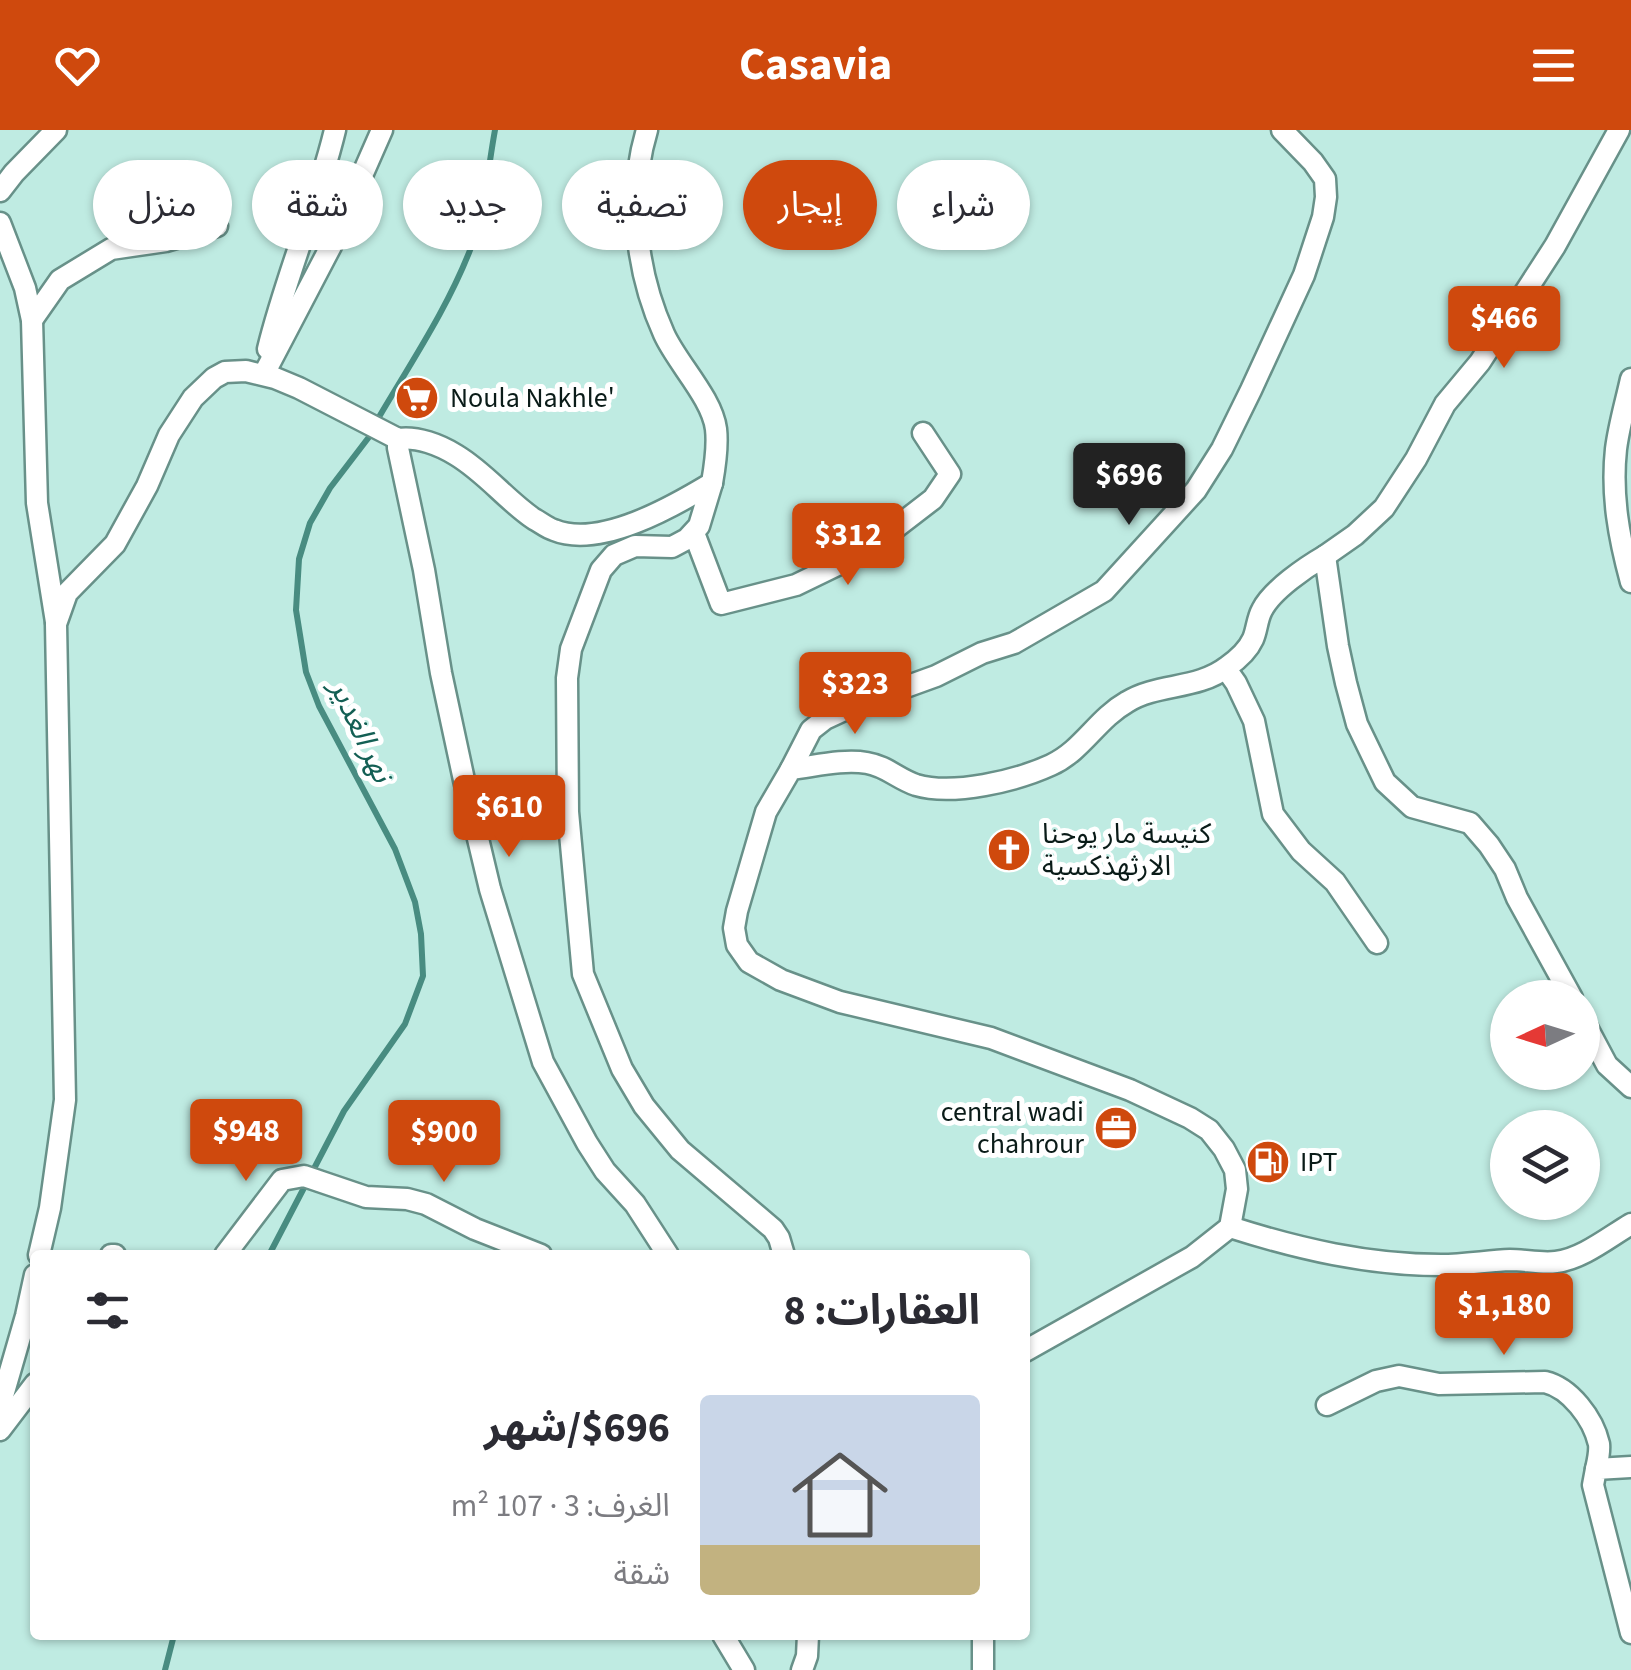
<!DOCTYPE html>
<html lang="ar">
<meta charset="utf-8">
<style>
body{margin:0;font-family:"Source Sans 3","Noto Sans Arabic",sans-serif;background:#f7f7f7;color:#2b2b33;direction:rtl;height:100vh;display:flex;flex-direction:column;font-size:38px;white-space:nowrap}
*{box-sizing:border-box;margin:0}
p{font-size:32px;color:#7c7c81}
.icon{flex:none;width:55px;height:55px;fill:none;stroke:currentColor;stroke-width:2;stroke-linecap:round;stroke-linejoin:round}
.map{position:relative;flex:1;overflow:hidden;direction:ltr}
.side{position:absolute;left:30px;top:1120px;width:1000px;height:390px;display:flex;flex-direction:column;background:#fff;border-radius:10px;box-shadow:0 2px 8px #0004;direction:rtl}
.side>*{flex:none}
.guide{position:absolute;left:30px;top:30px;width:1000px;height:90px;direction:rtl;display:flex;gap:20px}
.needle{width:65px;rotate:266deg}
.fabs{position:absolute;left:1490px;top:850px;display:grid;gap:20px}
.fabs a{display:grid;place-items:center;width:110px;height:110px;border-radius:50%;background:#fff;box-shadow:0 2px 8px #0004;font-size:50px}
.price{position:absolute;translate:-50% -85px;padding:0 22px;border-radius:10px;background:#cf490d;color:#fff;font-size:32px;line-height:65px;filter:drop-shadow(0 2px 5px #0008)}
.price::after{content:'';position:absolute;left:50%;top:60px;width:30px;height:22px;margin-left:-15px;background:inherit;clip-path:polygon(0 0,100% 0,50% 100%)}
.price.on{background:#222;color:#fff}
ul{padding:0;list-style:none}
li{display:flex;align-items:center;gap:30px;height:250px;padding:0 50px}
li+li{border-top:2px solid #e1e1e2}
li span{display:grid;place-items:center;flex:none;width:280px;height:200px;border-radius:10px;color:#555}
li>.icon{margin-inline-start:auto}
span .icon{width:120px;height:120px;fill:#fffc;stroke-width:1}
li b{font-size:42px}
h2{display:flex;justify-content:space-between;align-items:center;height:120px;padding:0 50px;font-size:42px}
.chip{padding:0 35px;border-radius:45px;background:#fff;box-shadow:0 2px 8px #0004;font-size:35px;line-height:90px}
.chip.on{background:#cf490d;color:#fff}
header{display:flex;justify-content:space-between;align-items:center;height:130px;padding:0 50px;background:#cf490d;color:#fff;font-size:45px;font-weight:700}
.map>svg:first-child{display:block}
</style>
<header><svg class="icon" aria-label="menu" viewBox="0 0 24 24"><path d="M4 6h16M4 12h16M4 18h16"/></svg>Casavia<svg class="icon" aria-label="heart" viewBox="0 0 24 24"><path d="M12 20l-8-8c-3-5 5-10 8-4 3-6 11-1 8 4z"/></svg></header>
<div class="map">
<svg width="1631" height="1540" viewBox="0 0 1631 1540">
<rect width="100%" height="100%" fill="#bfebe2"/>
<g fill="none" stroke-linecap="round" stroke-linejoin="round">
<g stroke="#488c81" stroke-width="6">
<path d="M379 287C412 231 449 176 472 115 485 79 488 38 495 0"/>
<path d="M269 1125 344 981 405 894 423 846 421 804 415 772 395 719 319 576 306 542 296 480 299 429 310 393 330 358 369 307"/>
<path d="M165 1540 174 1505"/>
</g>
<g stroke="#689189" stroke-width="25">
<g id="street">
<path d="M0 61 14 43 56 0"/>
<path d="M0 93 25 158 32 190 37 373 56 492"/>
<path d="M32 190 60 150 111 119 166 111 217 96"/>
<path d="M268 219C286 145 317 75 335 0"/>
<path d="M264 244 331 116 382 0"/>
<path d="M1631 249C1626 272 1619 295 1616 319 1611 365 1619 408 1631 452"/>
<path d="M398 309V318L424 440 441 543 464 650 490 759 543 932 587 1013 605 1041 635 1074 668 1125"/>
<path d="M712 353 699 396 687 409 672 417 635 416 614 425 601 440 571 519 567 548 568 682 583 844 622 939 644 976 680 1020 773 1099 779 1108 784 1125"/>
<path d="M694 403 721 474 796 455 864 422 933 369 950 344 923 303"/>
<path d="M1325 426 1355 405 1384 378 1416 329 1445 274 1480 232 1555 116 1619 0"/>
<path d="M1226 539 1236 553 1254 591 1273 684 1301 721 1335 752 1377 813"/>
<path d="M791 639 811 600 825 589 853 576 936 546 982 523 1014 513 1104 461 1196 360 1222 319 1251 260 1304 145 1323 87 1326 67 1325 49 1313 32 1282 0"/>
<path d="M1582 888 1607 935 1631 957"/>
<path d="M1230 1097C1299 1119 1368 1135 1441 1135 1464 1135 1487 1131 1510 1130 1525 1130 1541 1134 1556 1132 1582 1129 1609 1107 1631 1094"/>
<path d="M39 1125 50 1078 65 970 56 494 67 463 115 414 147 356 169 305 193 268 214 248 225 242 246 241 275 248 299 258 398 309C417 306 440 315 456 325 486 343 506 370 534 389 540 392 547 398 554 400 600 419 674 376 712 353 715 336 718 316 716 299 712 268 677 233 664 204 636 142 627 66 647 0"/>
<path d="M111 1125H115"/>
<path d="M225 1125 282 1050 304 1046 366 1067 407 1069 426 1074 475 1099 541 1125"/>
<path d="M1025 1221 1192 1127 1230 1097 1237 1059 1235 1040 1224 1019 1209 1000 1190 988 1130 960 991 908 840 872 781 850 749 832 737 815 734 798 737 781 766 682 791 639C816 636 843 629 867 633 886 636 898 649 916 655 953 666 1016 651 1051 635 1082 621 1097 589 1127 572 1158 553 1197 560 1227 537 1237 530 1248 520 1253 509 1257 500 1257 489 1262 480 1272 460 1306 437 1325 426L1338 516 1346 553 1357 594 1385 652 1412 677 1470 693 1489 715 1505 739 1517 768 1572 868"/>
<path d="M1327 1275 1376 1251 1399 1246 1439 1254 1545 1252C1570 1258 1593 1288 1599 1314 1600 1322 1598 1330 1596 1339"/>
<path d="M0 1276 26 1186 35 1145"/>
<path d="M0 1300 35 1254"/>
<path d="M1631 1337 1596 1339 1593 1355 1631 1503"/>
<path d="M723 1505 744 1540"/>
<path d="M983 1505V1540"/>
<path d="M802 1540 807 1526 808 1505"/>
</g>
</g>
<use href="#street" stroke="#fff" stroke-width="20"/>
</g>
<defs>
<g id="supermarket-disc" transform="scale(2.25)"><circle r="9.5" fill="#cf490d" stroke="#fff"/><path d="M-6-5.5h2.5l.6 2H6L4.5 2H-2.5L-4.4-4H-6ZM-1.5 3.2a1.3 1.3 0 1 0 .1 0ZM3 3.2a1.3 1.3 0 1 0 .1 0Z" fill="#fff"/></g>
<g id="church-disc" transform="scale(2.25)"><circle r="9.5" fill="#cf490d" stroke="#fff"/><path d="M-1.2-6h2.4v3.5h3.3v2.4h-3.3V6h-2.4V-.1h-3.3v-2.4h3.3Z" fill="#fff"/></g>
<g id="office-disc" transform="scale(2.25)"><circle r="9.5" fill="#cf490d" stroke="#fff"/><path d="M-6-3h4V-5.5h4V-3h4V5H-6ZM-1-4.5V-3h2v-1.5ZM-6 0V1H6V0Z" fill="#fff"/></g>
<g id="fuel-disc" transform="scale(2.25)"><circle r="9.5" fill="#cf490d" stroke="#fff"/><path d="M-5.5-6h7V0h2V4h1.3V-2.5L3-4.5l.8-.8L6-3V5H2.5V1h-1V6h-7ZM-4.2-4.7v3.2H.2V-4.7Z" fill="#fff"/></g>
</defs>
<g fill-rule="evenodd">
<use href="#supermarket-disc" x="417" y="268"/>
<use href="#church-disc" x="1009" y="720"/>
<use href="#office-disc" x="1116" y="998"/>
<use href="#fuel-disc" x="1268" y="1032"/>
</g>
<g text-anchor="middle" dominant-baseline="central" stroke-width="10" stroke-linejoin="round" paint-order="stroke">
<g font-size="28" fill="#0a1b18" stroke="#fff" text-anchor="start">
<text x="450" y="268">Noula Nakhle'</text>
<text x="1042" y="704">كنيسة مار يوحنا<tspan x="1042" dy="32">الارثهذكسية</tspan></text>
<text x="1084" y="982" text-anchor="end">central wadi<tspan x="1084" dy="32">chahrour</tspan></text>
<text x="1300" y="1032">IPT</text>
</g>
<g font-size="30" font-style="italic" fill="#135f54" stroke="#fff">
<text transform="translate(361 601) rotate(65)">نهر الغدير</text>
</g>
</g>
</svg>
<div class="fabs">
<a><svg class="needle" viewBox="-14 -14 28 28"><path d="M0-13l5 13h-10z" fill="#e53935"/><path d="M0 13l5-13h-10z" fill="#7c7c81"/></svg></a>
<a><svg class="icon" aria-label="layers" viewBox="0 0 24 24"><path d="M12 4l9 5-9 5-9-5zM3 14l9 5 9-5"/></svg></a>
</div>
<b class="price" style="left:1504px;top:241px">$466</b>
<b class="price on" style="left:1129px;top:398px">$696</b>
<b class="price" style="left:848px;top:458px">$312</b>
<b class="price" style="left:855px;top:607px">$323</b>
<b class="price" style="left:509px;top:730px">$610</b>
<b class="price" style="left:246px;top:1054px">$948</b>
<b class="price" style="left:444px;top:1055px">$900</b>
<b class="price" style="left:1504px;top:1228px">$1,180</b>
<div class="guide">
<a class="chip">شراء</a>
<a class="chip on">إيجار</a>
<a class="chip">تصفية</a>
<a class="chip">جديد</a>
<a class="chip">شقة</a>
<a class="chip">منزل</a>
</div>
<section class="side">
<h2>العقارات: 8<svg class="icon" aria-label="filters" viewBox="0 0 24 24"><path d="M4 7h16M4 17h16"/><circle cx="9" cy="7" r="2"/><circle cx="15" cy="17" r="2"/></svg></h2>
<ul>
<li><span style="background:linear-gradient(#c9d6e8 75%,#c2b280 0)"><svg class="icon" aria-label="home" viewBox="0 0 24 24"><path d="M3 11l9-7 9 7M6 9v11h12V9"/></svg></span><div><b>$696/شهر</b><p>الغرف: 3 · 107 m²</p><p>شقة</p></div></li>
</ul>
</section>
</div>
